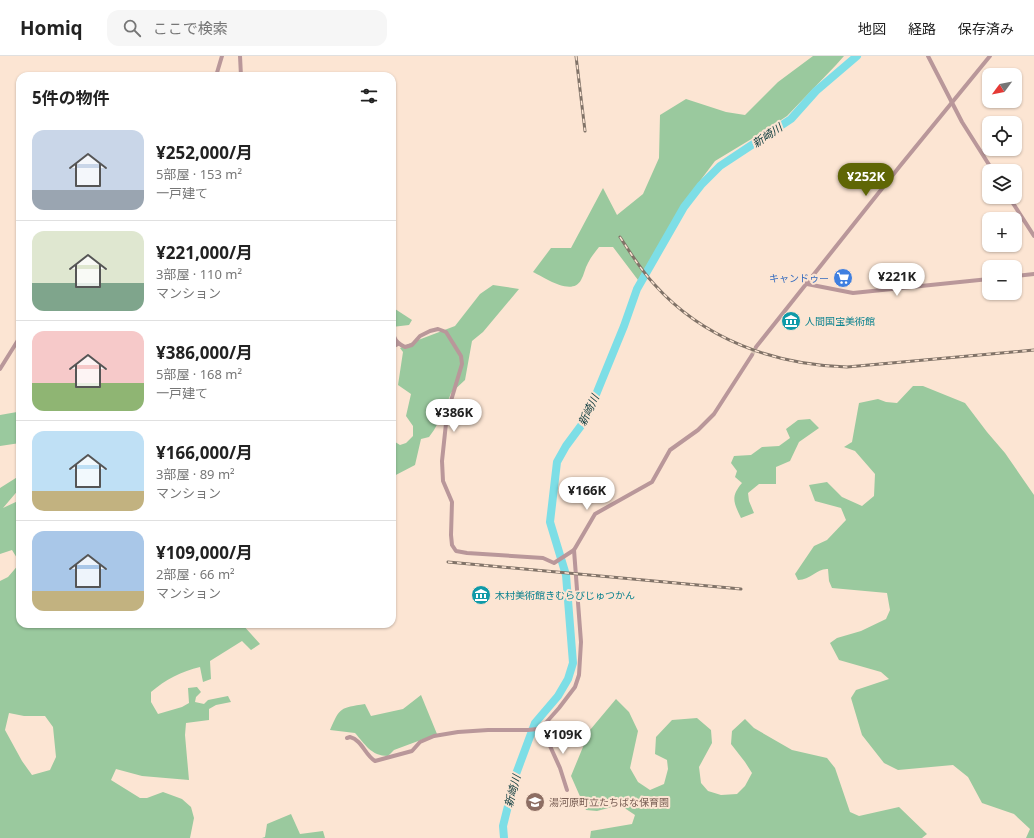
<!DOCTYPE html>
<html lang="ja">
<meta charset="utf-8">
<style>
body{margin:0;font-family:"Noto Sans","Noto Sans JP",sans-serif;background:#f6f6f6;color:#222;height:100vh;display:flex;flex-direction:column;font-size:15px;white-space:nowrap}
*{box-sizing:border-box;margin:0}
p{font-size:13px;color:#767676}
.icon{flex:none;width:22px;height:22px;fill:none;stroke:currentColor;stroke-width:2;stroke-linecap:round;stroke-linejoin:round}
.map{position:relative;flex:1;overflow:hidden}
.details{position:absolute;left:16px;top:16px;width:380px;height:556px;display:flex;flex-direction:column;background:#fff;border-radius:12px;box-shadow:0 1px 3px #0004}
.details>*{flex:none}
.needle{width:26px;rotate:238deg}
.fabs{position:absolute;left:982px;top:12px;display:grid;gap:8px}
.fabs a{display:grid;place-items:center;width:40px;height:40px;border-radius:8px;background:#fff;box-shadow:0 1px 3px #0004;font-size:20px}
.price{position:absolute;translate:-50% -34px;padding:0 9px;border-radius:14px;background:#fff;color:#222;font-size:13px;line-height:26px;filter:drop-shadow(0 1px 2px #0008)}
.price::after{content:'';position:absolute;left:50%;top:24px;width:12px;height:9px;margin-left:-6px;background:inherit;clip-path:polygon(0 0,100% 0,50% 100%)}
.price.active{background:#5f6605;color:#fff}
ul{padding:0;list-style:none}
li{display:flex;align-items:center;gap:12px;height:100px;padding:0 16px}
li+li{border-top:1px solid #e0e0e0}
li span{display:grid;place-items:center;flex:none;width:112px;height:80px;border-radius:12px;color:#555}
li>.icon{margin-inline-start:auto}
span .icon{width:48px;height:48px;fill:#fffc;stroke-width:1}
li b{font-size:17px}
h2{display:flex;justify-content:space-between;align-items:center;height:48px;padding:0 16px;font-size:17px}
header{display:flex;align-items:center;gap:24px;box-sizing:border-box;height:56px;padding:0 20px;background:#fff;border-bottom:1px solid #e0e0e0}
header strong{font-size:19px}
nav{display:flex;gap:22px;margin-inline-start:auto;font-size:14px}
.search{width:280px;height:36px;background:#f6f6f6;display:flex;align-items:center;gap:10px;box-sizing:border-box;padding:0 14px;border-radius:12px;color:#767676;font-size:15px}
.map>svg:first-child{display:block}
</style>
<header>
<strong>Homiq</strong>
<div class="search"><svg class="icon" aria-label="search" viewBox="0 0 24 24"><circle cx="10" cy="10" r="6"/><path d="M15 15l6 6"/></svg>ここで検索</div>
<nav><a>地図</a><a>経路</a><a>保存済み</a></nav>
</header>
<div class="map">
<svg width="1034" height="782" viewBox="0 0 1034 782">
<rect width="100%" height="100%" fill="#fce5d3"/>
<g fill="#9ac99e" fill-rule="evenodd">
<path d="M813 0H844L836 9 787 60 763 76 715 105 684 146 638 224 613 191H599C595 196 591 201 588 207 585 212 584 219 581 224 572 241 544 221 533 216L551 192H571L603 132 617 159 643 138 659 102 660 59 686 43 726 56 745 59 778 26Z"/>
<path d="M493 229 519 233 483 276 472 285 465 324 451 337 443 358 434 374 429 381 421 383 415 409 392 421V384L400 389 406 387 413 380V370L406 360 411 338 398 329 403 296 400 292 413 286 455 270 480 238Z"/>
<path d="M392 251 412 264 409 269 392 271Z"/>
<path d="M913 330H923L965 347 987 376 1005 397 1034 439V782H1026L1030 773 1014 758 982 747 968 721 953 709 898 714 884 707 862 679 851 642 856 634 889 623 881 616 839 604 830 587 837 582 861 575 886 563 890 554 887 537 832 532 829 525 828 513C817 512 811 524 798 524L795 518 814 490 827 484 846 464 841 452 815 445 809 429 827 426 842 441 862 450 874 440 875 418 855 395 844 391 852 386 859 347 878 343 886 346 897 347Z"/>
<path d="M17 356 20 360V387L0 390V359Z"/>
<path d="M810 363 819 372 799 386 790 405 776 411V428H759L748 437 749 445 754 457 741 462C734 447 730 441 742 427L735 421 737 415 731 407 734 400 751 399 762 391 779 390 790 382 786 373 798 364Z"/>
<path d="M19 420 20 432 3 452 20 444V568H242L260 588 251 594 242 585 210 605 211 623 203 626 200 611C182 615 165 624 151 636V646L158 658 182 651 189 647 188 632 197 631 201 636 196 641 195 646 204 648 208 644 228 640 231 646 216 649 209 653V664L186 667 185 679 189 724 142 720 116 713 111 724 140 742H147L163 736 182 743 191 751 194 762 190 782H0V525L8 521 20 507 12 494 0 498V432ZM9 657 24 660H45L53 671 56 701 50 714 32 719 22 705 5 674Z"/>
<path d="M421 639 437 678 394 694 388 700C371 700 365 688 355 677L330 674C340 651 340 652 365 648L371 660 403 653Z"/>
<path d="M616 643 629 656 638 675 630 712 638 726 650 734 664 728 668 713 667 704 655 698 656 681 672 664 697 662 711 674 712 687 699 711 701 727 708 735 721 739 737 738 745 730 752 717 745 706 731 688 732 675 745 663 754 672 792 694 827 702 835 712 850 756 859 760 899 751 927 778 922 782H590L591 775 632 768 635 759 620 749 597 755 586 754 571 720 590 674Z"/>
<path d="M291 758 300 778 323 775 325 782H262L265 781 267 768Z"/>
</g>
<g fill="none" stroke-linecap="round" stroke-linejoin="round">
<path stroke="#7ddee6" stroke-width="8" d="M504 782 503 770 516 718 535 667 558 640 568 623 573 607 566 519 550 466 557 406 566 390 586 363 624 270 637 233 684 151 701 129 720 110 791 63 816 35 857 0"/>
<path stroke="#d7c2b3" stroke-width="4" stroke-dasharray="4 2" stroke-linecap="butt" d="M752 299 756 291"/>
<g stroke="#b9979a" stroke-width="4">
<path d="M240 0 241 20"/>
<path d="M928 0 962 66 993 115"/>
<path d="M216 20 222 0"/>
<path d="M1009 141 1034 180"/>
<path d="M1015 220 1034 218"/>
<path d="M807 228 853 237 989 223"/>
<path d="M392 250C397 267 385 282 405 291L412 289 420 280 430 275 438 273 446 276 461 300 462 308 447 358 442 405 443 425 452 446 451 479 452 489 456 495 467 497 543 502 554 507 574 494"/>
<path d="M392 291 398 288"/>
<path d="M756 291 900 110 990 0"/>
<path d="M0 313 20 281"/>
<path d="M543 670 545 679 560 712 567 734"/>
<path d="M347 682 350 681C362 684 365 699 375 705L412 695 420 686 434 680 458 676 488 674H528L537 673 543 670 559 652 575 631 579 619 581 586 574 494 595 458 652 426 670 394 698 374 714 358 752 299"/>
</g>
<g stroke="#817368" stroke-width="3">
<g id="rail">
<path d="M576 0 585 75"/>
<path d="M620 181C631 198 641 214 654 228 703 283 774 309 847 311L1034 294"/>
<path d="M448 506 741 533"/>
</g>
</g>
<use href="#rail" stroke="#fce5d3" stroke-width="1.5" stroke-dasharray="4.5" stroke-linecap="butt"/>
</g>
<defs>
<g id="supermarket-disc" transform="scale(1)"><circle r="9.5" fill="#3f7fe0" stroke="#fce5d3"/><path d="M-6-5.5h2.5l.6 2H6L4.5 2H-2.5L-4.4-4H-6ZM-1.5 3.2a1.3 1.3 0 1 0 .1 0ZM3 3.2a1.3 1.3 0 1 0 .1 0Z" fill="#fff"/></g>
<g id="museum-disc" transform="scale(1)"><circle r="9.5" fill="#0f9aa8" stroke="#fce5d3"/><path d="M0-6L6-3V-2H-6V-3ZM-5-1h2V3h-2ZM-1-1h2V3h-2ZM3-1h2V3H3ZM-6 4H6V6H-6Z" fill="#fff"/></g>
<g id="school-disc" transform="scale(1)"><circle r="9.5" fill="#8d6e63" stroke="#fce5d3"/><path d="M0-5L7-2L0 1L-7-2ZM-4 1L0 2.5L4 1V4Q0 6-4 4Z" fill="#fff"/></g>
</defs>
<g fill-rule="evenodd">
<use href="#supermarket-disc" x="843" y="222"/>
<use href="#museum-disc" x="791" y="265"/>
<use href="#museum-disc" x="481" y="539"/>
<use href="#school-disc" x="535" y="746"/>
</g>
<g text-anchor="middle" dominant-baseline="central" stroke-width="4" stroke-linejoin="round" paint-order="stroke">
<g font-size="10" fill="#366cbe" stroke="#fce5d3" text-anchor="end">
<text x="829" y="222">キャンドゥー</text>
</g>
<g font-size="10" fill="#0d838f" stroke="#fce5d3" text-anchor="start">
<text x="805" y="265">人間国宝美術館</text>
<text x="495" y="539">木村美術館きむらびじゅつかん</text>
</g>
<g font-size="10" fill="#785e54" stroke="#fce5d3" text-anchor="start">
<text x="549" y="746">湯河原町立たちばな保育園</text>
</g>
<g font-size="11" font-style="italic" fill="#0d3c3f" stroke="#fce5d3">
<text transform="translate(767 79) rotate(-34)">新崎川</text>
<text transform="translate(588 354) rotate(-65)">新崎川</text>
<text transform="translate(512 735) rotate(-75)">新崎川</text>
</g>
</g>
</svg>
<div class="fabs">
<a><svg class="needle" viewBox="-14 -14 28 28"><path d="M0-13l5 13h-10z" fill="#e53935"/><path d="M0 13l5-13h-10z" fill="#767676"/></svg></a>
<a><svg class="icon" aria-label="locate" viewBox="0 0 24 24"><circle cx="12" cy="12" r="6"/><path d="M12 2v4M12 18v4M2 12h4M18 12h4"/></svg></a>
<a><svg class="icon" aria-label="layers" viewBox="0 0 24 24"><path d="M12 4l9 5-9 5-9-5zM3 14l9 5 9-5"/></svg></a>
<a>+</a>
<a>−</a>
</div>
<b class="price active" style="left:866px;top:141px">¥252K</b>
<b class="price" style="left:897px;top:241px">¥221K</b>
<b class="price" style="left:454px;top:377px">¥386K</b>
<b class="price" style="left:587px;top:455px">¥166K</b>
<b class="price" style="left:563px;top:699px">¥109K</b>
<section class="details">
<h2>5件の物件<svg class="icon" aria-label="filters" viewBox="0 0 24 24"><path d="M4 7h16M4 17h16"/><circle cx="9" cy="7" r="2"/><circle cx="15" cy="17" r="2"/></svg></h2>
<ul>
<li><span style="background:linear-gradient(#c9d6e8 75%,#9aa5b1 0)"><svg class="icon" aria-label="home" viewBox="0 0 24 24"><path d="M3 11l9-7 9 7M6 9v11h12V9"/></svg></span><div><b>¥252,000/月</b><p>5部屋 · 153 m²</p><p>一戸建て</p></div></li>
<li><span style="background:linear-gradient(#dfe7d0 65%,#7fa58c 0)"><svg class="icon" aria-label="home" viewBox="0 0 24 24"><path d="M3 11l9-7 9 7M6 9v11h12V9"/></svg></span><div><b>¥221,000/月</b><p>3部屋 · 110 m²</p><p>マンション</p></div></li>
<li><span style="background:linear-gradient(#f6c9c9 65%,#8fb573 0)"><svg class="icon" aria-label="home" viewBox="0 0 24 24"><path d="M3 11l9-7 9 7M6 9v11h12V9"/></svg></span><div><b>¥386,000/月</b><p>5部屋 · 168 m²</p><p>一戸建て</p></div></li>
<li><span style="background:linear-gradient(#bfe0f5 75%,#c2b280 0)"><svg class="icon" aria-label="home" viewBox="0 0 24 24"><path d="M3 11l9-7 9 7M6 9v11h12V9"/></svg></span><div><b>¥166,000/月</b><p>3部屋 · 89 m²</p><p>マンション</p></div></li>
<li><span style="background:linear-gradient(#a9c7e8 75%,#c2b280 0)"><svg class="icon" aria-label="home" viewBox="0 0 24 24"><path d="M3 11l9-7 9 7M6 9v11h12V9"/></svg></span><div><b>¥109,000/月</b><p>2部屋 · 66 m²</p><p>マンション</p></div></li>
</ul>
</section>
</div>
